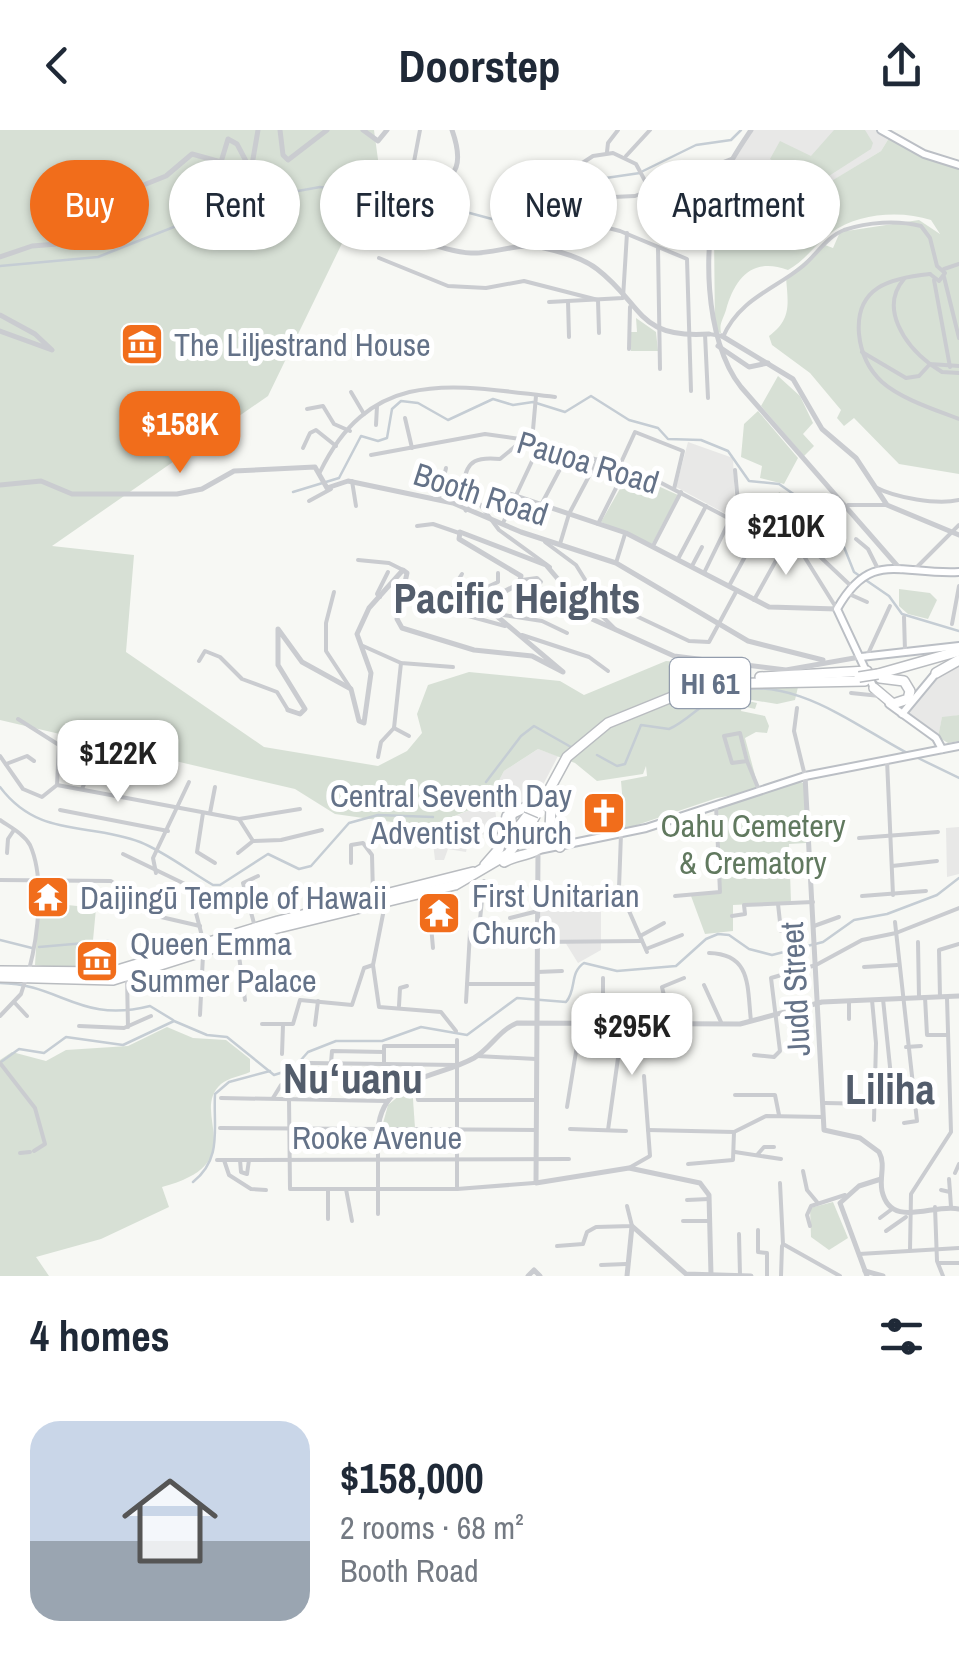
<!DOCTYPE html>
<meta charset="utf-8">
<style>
body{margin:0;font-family:"Archivo Narrow",sans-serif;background:#f6f6f7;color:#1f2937;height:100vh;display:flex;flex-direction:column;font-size:38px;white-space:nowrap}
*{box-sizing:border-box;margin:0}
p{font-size:32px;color:#747a83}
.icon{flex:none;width:55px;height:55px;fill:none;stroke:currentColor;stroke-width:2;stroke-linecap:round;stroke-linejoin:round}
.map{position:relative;height:1146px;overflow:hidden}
.side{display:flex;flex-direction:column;background:#fff;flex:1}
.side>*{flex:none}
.guide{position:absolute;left:30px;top:30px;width:900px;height:90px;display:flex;gap:20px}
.price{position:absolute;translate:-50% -85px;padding:0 22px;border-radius:20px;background:#fff;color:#222;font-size:32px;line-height:65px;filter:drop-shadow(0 2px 5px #0008)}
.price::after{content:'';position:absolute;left:50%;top:60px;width:30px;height:22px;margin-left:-15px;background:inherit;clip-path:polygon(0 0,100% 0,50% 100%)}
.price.active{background:#f16d1b;color:#fff}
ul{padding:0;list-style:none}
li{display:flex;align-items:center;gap:30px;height:250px;padding:0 30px}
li+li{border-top:2px solid #e0e1e3}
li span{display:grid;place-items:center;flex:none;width:280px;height:200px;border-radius:30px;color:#555}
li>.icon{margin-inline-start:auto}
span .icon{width:120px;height:120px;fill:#fffc;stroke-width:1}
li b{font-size:42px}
h2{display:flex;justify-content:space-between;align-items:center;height:120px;padding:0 30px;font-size:42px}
.chip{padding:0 35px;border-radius:45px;background:#fff;box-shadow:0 2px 8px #0004;font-size:35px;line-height:90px}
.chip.active{background:#f16d1b;color:#fff}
header{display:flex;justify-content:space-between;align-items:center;height:130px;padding:0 30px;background:#fff;font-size:45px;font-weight:800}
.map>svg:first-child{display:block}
</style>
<header><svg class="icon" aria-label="back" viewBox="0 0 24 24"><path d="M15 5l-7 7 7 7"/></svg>Doorstep<svg class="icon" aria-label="share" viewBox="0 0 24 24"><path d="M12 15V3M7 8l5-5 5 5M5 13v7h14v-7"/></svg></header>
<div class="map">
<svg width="959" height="1146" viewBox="0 0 959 1146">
<rect width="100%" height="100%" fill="#f7f8f4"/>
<g fill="#e8e8e7">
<path d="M752 0H877L889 8 881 21 760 95 742 105 726 107 712 100 715 78 731 29Z"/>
<path d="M688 312 733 328 735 372 730 386 676 357Z"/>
<path d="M959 531V585L942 588 938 607 907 581 937 544Z"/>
<path d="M538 619 558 626 532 676 509 681 489 668 504 641Z"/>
<path d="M487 673 495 679 498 702 469 707 466 722 448 719 444 730H435L431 696Z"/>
<path d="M959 697V744L947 747 946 698Z"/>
<path d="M574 752 579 754 578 762 601 764V820L578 833 565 812 540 813V761H572Z"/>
</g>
<g fill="#d7e0d5">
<path d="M0 0H374L379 37 268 266 52 416 134 425 126 522 264 617 378 636 407 621 422 603 417 584 428 555 469 542 560 551 584 565 666 531 712 534 719 556 798 557 795 570 777 574 734 567 742 574 744 570 757 573 755 579 742 576 741 581 765 586 769 596 767 603 756 602 745 608 759 660 717 668 625 699 621 651 647 646 646 636 643 644 597 651 575 633 538 619 504 641 487 673 427 697 335 684 295 659 0 590Z"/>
<path d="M834 0H865L873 13 871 19 810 58 799 38 795 43 770 29 780 11 811 26Z"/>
<path d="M889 8 926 27 959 37V344L899 334 854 288 844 296 837 288 841 280 810 243 772 215 769 206C792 189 788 174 786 147L825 115 833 118 840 102 919 90 940 104 931 90C901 80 857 83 831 103 815 114 805 131 788 140 752 127 735 148 726 180 723 190 719 193 721 203L715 202 714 102 742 105 881 21Z"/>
<path d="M636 188 656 202 658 221H631L630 202H637Z"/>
<path d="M778 246 800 266 813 293 803 304 814 316 804 326 761 276Z"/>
<path d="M758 281 798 328 784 354 760 348 762 336 741 327 744 294Z"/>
<path d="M629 343 678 365 652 414 601 392Z"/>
<path d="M779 362 807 379 792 409 768 399Z"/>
<path d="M899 459 930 463 937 470 928 489 908 484 899 476Z"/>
<path d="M959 585V611L948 613 938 607 942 587Z"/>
<path d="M798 651 805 654 806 713 789 714 791 772 733 775V801L705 804 691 766 720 762 718 678Z"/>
<path d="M39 772 96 778 90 842 35 835Z"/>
<path d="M167 897 193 908 226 910 250 929V942C241 946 228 948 221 954 188 984 255 1032 162 1057L169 1077 101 1109 36 1127 49 1146H0V930L12 922 46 931 66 920 128 916Z"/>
<path d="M412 955 415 998 382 997 388 975Z"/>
<path d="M833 1072 848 1108 829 1120 811 1107 810 1078Z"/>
</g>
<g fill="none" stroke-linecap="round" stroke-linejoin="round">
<g stroke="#c5cdd4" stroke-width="2.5">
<path d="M643 41 696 15 731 10 741 0"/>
<path d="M0 136 98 127 237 72 320 57 425 71 492 89 528 84 592 50 640 43"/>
<path d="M293 362 339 348 361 306 378 311 387 308 392 279 401 271 418 273 448 290 493 269 513 275 533 272 565 282 591 266 629 290 658 298 668 309 701 310 728 321 749 351 779 354 834 392 854 442 889 466 902 484 959 501"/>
<path d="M597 625 617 636 625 634 641 595 669 599C688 591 701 573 721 565 787 539 855 596 909 624"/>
<path d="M916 627 959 648"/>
<path d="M486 652 521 606 534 596 571 617"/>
<path d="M0 657C39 709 89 692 140 712 165 722 189 741 213 755H220L268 724 299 739 311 736 349 693 378 685 433 687"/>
<path d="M0 810 32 818"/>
<path d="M39 817 108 811"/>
<path d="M0 853C61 854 80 894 150 876L173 890"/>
<path d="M1 932 19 919 44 923 66 907 123 915 174 891 207 905 227 907 274 945 293 939 308 922 336 911H382L421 897 467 905 517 868 566 872C577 860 569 843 584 833L617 841 676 836 706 809 718 804 729 805 749 819 772 825 823 812 854 790 887 784 937 765 959 748"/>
<path d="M193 1052C223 1028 213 998 215 964L229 952 270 941"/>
</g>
<g stroke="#bbbfc5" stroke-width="10">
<g id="secondary">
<path d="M881 0 924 24 959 35"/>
<path d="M861 527 959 516"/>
<path d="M874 558 837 479C871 419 898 445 959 442"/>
<path d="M889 574 936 608 942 619"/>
<path d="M902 584 936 543"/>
<path d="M539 720 646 698 805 646 959 616"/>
</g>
</g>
<g stroke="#b9bcc0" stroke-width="12">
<g id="trunk">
<path d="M936 543 959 530"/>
<path d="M878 544 959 521"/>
<path d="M760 547 867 541"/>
<path d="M874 558 893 574 908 569 910 561 904 551 880 548"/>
<path d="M511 687 509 696 518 698 534 677"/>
<path d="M546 707 560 717"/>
<path d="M504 732C514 726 524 726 535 721 557 711 548 680 552 661"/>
<path d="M485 735 499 719 507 686 526 677"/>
<path d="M0 841 111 842 278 791 473 742"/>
<path d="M0 847 113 850 274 799 455 755 508 724 529 697 567 627 608 593 704 554 865 551"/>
</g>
</g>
<g stroke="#caccd0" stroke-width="4">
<path d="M607 22 608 13 618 0"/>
<path d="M626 26 650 0"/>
<path d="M413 37 420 0"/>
<path d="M496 68 538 62 593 26 613 23 636 34 659 77 712 100"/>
<path d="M591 68 635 66 731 29"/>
<path d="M550 83 620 101 687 129 691 261"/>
<path d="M677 85 684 47"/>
<path d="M658 118 660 239"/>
<path d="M379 128 448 156 486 158 524 151 598 170 599 203"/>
<path d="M944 139 959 134"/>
<path d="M930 144C890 148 855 157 859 204 861 224 868 239 882 252 901 269 936 280 959 289"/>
<path d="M944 147 959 208"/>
<path d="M904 149C879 178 905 215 930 234L959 236"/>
<path d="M934 150 950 237"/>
<path d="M568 171 569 207"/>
<path d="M549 172 623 168 627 103"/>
<path d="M705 204 708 268"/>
<path d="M723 207C739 169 775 159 803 136 816 125 828 106 844 100 868 92 897 90 921 96L930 108 937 136 945 143 939 151 930 144"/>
<path d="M629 219 630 177"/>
<path d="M862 222 906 248 919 246 930 234 942 242 959 243"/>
<path d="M351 262 364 284"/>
<path d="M307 279 323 276 334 294 350 301"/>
<path d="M405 288 412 318"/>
<path d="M376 295 377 276"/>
<path d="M523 310 500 329C479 327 466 329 464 353L499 400 550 437"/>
<path d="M532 311 536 266"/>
<path d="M303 318 310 303 316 300 336 316"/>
<path d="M371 325 485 304 541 312 648 346 732 390 788 409 802 423 837 479"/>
<path d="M619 337 635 302 683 321 674 359"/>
<path d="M320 342C372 234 457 256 555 267"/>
<path d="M352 351 356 376"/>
<path d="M875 357C896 368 937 375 959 370"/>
<path d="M499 359 513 365"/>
<path d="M439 369 446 338"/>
<path d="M309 371 331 359"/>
<path d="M541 375 569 322"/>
<path d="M848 375H887"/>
<path d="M503 393 541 312"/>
<path d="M598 394 625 340"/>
<path d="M417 396 433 394 459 403"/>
<path d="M751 396 759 372"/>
<path d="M856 409 868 419 878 439"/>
<path d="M545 412 576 435 594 464 591 475 616 500"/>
<path d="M560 414 569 384 598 329"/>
<path d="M653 416 681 362"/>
<path d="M734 420 747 395"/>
<path d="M813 420 850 455"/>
<path d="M678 429 706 376"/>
<path d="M358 430 389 433 403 440"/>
<path d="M616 433 625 404"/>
<path d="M692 436 702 417"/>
<path d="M915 439 959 395"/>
<path d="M704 443 738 373 735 340"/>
<path d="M462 444 453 458 454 482 505 496"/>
<path d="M522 450 537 448 541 452 531 463"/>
<path d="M729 456 760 399 771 365"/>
<path d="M334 462 326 493V521L351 559"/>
<path d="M849 464 867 472"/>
<path d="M380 467 377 464 388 442"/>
<path d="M754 470 788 409"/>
<path d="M490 475 477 473 485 458 498 452V443"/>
<path d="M615 476 689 511 709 512 737 460"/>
<path d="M497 484 542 491 567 503"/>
<path d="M904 487 905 521"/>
<path d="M952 494 959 456"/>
<path d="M522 505 589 527 608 541"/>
<path d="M363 516 401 533 453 537"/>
<path d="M867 526 890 476"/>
<path d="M199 531 205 521 220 527 242 549 277 562 288 580"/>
<path d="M851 563 880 566"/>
<path d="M797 578 794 601 805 646"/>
<path d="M394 598 409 606"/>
<path d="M740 603 747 631 732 633 724 606Z"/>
<path d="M0 626 23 659 42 667 57 655 59 615 18 589"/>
<path d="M378 627 381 612 394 598 401 533"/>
<path d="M887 630 893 765"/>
<path d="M747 631 759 660"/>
<path d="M6 634 27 626 34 631"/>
<path d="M57 655 239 689 300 679"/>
<path d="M82 659 98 621"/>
<path d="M60 680 168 701"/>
<path d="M203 683 197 722 215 733"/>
<path d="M210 683 215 657"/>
<path d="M239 689 253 711 281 710 322 700"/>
<path d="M0 690C10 697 24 704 30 715 45 748 38 806 29 840"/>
<path d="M621 704 619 758 647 822"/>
<path d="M859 708 938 702"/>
<path d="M7 723 8 709 14 700"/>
<path d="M238 723 253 711"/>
<path d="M123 724 189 756 203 810"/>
<path d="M351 733V715L363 713 372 725 373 765"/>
<path d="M892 736 937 731"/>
<path d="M156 743 153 728 189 652"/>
<path d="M0 750 111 751 161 787 200 796"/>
<path d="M428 762 433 818"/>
<path d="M675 766 720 762 716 675"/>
<path d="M862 766 926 761"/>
<path d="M778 774 781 801"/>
<path d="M732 786 745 784 744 775 813 772"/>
<path d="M510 788 538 781"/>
<path d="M895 792 917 991 904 993"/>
<path d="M814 796 839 787"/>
<path d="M255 797 243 753 258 746"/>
<path d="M642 805 664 793"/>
<path d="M237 811 245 870"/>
<path d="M537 812 642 811"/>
<path d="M918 812 919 867"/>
<path d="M646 819 682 805"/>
<path d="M709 823C752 824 747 857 751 891"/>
<path d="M373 835 379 877 441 882 456 901"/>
<path d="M864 837 897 835"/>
<path d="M537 842 562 841"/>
<path d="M127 848 128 897"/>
<path d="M603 848V892"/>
<path d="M467 854H537"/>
<path d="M704 855 721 892"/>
<path d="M163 865 201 851"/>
<path d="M925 867 927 905H947"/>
<path d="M940 867 939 820 959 814"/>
<path d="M883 869 893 966 912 965"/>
<path d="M872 870 876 913 874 990"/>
<path d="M14 872 27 886"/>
<path d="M466 872 470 802 479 799 484 751"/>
<path d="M399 876 400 858 407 856"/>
<path d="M200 885 203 825"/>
<path d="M0 886 21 864 26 848"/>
<path d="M849 889V871"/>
<path d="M670 892 662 857 684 848"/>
<path d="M262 894H293L300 870 352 875 364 838 373 835 385 774"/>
<path d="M315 895 318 871"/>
<path d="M79 896 124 898 151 886"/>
<path d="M457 910V1059"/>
<path d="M906 917 921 916"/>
<path d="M620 922 645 926"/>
<path d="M282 924 283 895"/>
<path d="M754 925 774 927 780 921 771 848 816 835 862 810 896 803 959 778"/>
<path d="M477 926 536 929"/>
<path d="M0 933 35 978 45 1014 34 1021"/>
<path d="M310 933 457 935"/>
<path d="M331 933 332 921 384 922"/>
<path d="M384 933V916H457"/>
<path d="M415 951 418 970H536"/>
<path d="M735 965H775L779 985"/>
<path d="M221 968 386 971"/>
<path d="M273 968 281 955"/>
<path d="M289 968 290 1059H457L534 1053"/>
<path d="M825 973 875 974"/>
<path d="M567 977 581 891"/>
<path d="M220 998 536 1000"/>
<path d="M570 999 626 1001"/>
<path d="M608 1000 623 892"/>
<path d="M648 1000 734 1002 766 986 823 987"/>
<path d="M735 1022 781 1029"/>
<path d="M20 1023 30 1022"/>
<path d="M757 1025 764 1017H774"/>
<path d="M217 1030 569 1029"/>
<path d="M224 1030 229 1045 251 1059 266 1060"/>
<path d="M240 1030 241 1042 247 1044 249 1030"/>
<path d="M688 1034 733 1030 734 1002"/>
<path d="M629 1038 650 1026 644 946"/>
<path d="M803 1041 807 1060 817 1072"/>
<path d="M955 1043 959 1034"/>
<path d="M949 1049 950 1062"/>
<path d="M780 1053 783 1114 840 1146"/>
<path d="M346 1059 352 1091"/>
<path d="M941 1060 950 1062 951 1077"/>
<path d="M687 1070 709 1069"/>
<path d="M935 1077 937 1131 943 1146"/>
<path d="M378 1084V1000"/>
<path d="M880 1088 892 1079"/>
<path d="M328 1089V1059"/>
<path d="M683 1091H708"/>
<path d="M810 1096 807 1085 811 1076 845 1065"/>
<path d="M758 1100V1122L767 1123V1146"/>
<path d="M886 1101 906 1087"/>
<path d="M739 1104 740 1145"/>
<path d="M557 1116 583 1114 587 1102 596 1097 632 1096 627 1076"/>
<path d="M910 1120 911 1064 951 1002 947 868"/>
<path d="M859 1124 959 1118"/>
<path d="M939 1133H959"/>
<path d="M601 1135 626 1134"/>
<path d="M781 1146 782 1116"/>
</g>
<g stroke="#caccd0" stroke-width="5">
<path d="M280 0 283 25 288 30 327 0"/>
<path d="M363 0 378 11 387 0"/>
<path d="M452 0C476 68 419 47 388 61L379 76C387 102 445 122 471 123 494 124 516 113 540 117 558 121 582 127 597 139 644 175 636 209 709 204"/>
<path d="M751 0C739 18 728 34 721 55 701 110 704 211 741 257L901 440"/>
<path d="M0 127 32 116 96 111 122 70 141 56 166 46 192 24 221 32 228 9 237 14 247 33 252 35 258 0"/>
<path d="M0 185 35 204 52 220 0 201"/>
<path d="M722 206 793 249 822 299 856 328 887 375 959 405"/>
<path d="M718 216 749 237 768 233"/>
<path d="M0 355 41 351 72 364H177L202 359 234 341 315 337 327 358 348 351 453 373 521 402 616 433 748 511 823 530"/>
<path d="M513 365 626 403 769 477 837 479"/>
<path d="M466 380 475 372"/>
<path d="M288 580 300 584 305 579 278 535V499L302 532 351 559 359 591 364 593 371 543 357 504 369 478 403 440 407 443 397 489 402 498 474 520 532 526 563 542 492 482V468L519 454 521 446 459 409 460 402 546 435 592 489 674 526 786 540 860 527"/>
<path d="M805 646 824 1000 860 1008 879 1022C886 1035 879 1047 882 1061 891 1100 933 1073 959 1079"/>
<path d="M538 720 536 1053 629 1038 700 1053 709 1065 711 1145"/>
<path d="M378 1000C382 946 436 949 474 928 491 918 498 901 517 893L740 894 822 872 959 866"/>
<path d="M865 1141 883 1146"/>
<path d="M528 1146 534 1140 540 1146"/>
<path d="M627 1146 632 1096 686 1144 751 1146"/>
<path d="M867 1146 840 1073 859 1056 881 1049"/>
</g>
<use href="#secondary" stroke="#fff" stroke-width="6"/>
<use href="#trunk" stroke="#fff" stroke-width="9"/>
<g stroke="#b9bcc0" stroke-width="12" stroke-linecap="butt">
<g id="trunk-bridge">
<path d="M859 547 878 544"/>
<path d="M526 677 540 683"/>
</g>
</g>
<path stroke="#caccd0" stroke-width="4" d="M709 204 722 206"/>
<use href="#trunk-bridge" stroke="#fff" stroke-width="9"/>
</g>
<defs>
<g id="museum-square" transform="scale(2.25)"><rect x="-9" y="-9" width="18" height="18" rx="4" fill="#f16d1b" stroke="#fff"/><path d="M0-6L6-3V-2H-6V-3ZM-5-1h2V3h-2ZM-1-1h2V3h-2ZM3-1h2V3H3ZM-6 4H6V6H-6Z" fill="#fff"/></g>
<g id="church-square" transform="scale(2.25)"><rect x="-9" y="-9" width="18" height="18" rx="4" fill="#f16d1b" stroke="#fff"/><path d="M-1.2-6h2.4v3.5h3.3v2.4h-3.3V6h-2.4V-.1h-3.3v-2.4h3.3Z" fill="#fff"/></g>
<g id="temple-square" transform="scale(2.25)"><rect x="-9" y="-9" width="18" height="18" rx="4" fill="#f16d1b" stroke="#fff"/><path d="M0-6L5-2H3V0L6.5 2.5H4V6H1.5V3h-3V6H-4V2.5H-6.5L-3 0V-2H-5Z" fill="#fff"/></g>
</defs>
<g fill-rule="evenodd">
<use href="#museum-square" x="142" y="214"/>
<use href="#church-square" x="604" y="683"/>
<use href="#temple-square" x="48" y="767"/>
<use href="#temple-square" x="439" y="783"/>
<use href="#museum-square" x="97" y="831"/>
</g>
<g text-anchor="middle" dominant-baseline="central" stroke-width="10" stroke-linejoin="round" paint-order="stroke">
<rect fill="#fff" stroke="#929cac" stroke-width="2.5" x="670" y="528" width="80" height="50" rx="8"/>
<g font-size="30" font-weight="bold" fill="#647288">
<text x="710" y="553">HI 61</text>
</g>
<g font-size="32" fill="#647288" stroke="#fff" text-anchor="start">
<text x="174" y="214">The Liljestrand House</text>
<text x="572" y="665" text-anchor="end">Central Seventh Day<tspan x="572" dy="37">Adventist Church</tspan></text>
<text x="472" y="765">First Unitarian<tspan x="472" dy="37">Church</tspan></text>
<text x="80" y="767">Daijingū Temple of Hawaii</text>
<text x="130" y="813">Queen Emma<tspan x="130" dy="37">Summer Palace</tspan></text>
</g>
<g font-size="32" fill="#647288" stroke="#fff">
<text transform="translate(588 332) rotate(17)">Pauoa Road</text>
<text transform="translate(481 364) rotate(18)">Booth Road</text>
<text transform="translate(795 859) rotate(-93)">Judd Street</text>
<text x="377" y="1007">Rooke Avenue</text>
</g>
<g font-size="32" fill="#61795f" stroke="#fff">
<text x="753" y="695">Oahu Cemetery<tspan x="753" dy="37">&amp; Crematory</tspan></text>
</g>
<g font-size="42" font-weight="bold" fill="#535d6c" stroke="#fff">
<text x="517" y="468">Pacific Heights</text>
<text x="353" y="948">Nuʻuanu</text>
<text x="890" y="959">Liliha</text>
</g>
</g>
</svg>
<b class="price active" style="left:180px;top:346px">$158K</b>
<b class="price" style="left:786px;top:448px">$210K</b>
<b class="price" style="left:118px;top:675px">$122K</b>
<b class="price" style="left:632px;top:948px">$295K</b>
<div class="guide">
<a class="chip active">Buy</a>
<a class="chip">Rent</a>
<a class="chip">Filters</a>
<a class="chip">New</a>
<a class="chip">Apartment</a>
</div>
</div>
<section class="side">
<h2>4 homes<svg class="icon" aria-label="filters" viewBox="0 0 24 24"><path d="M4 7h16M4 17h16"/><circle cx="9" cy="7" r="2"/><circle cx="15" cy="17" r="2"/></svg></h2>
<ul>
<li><span style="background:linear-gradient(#c9d6e8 60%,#9aa5b1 0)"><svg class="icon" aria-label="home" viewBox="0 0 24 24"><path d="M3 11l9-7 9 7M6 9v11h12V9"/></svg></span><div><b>$158,000</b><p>2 rooms · 68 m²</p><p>Booth Road</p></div></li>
</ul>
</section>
